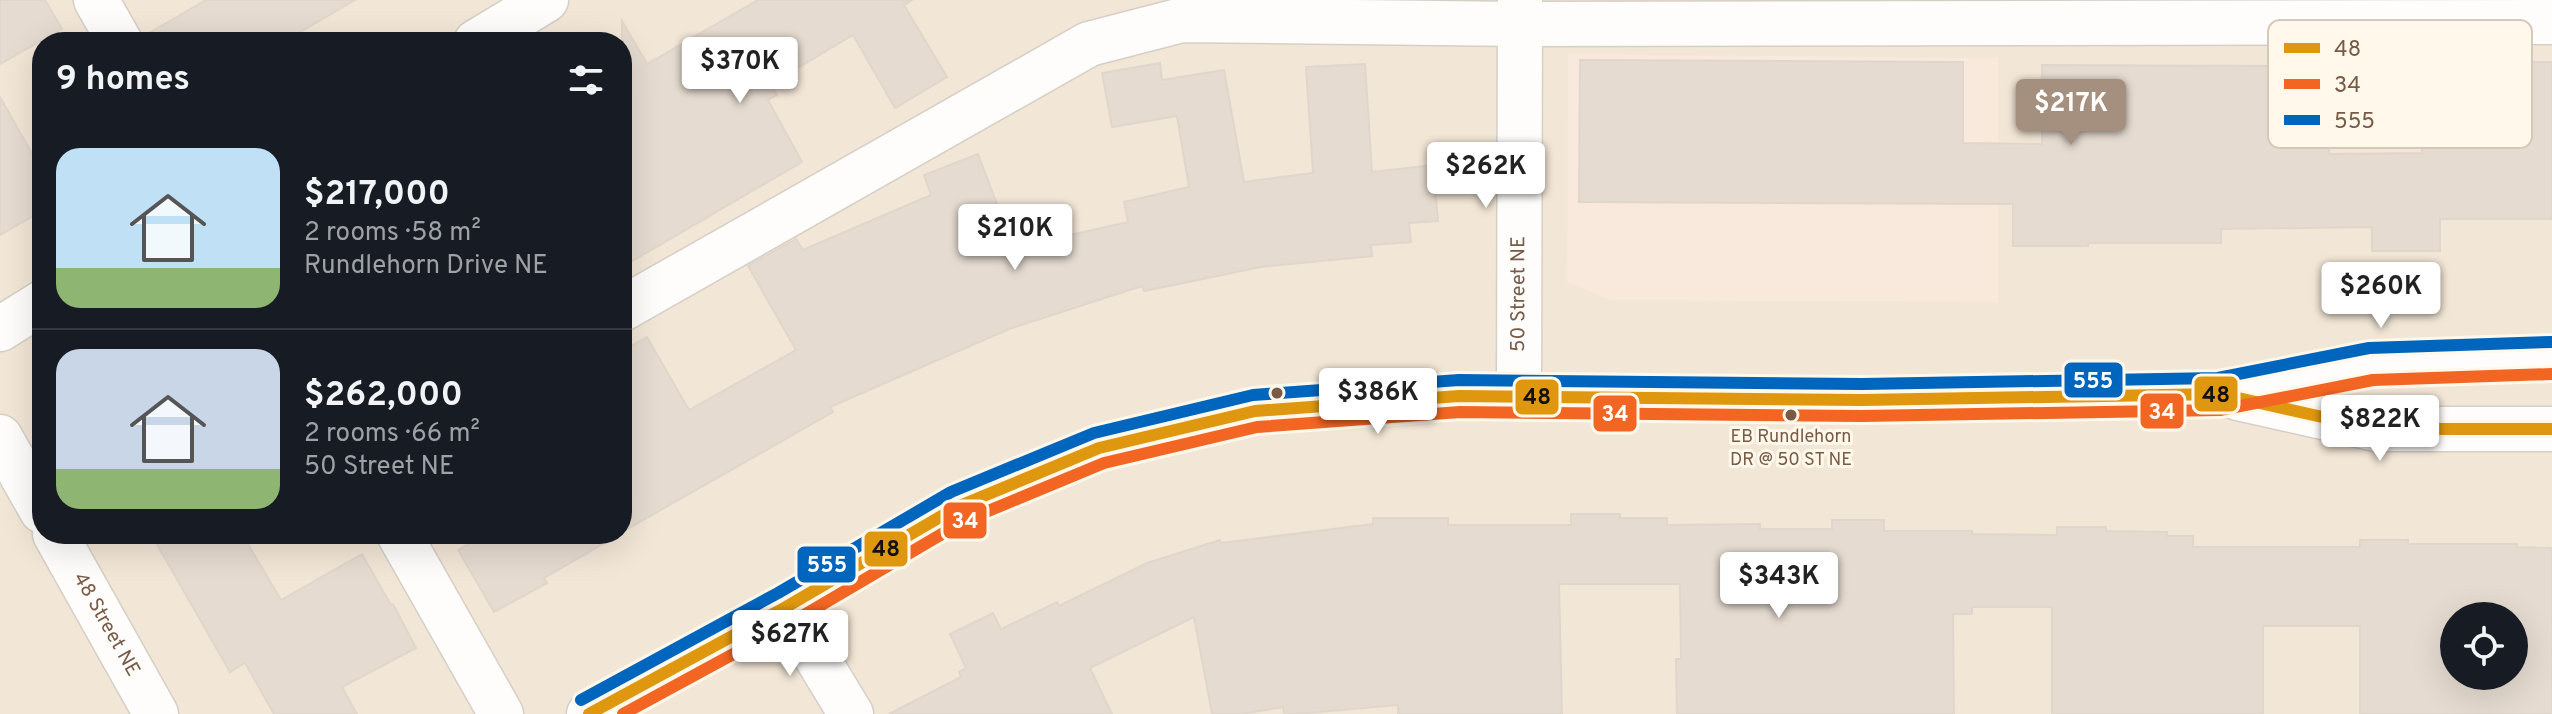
<!DOCTYPE html>
<meta charset="utf-8">
<style>
body{margin:0;font-family:Overpass,sans-serif;background:#20242c;color:#f1f3f6;height:100vh;display:flex;flex-direction:column;font-size:30px;white-space:nowrap}
*{box-sizing:border-box;margin:0}
p{font-size:26px;color:#9ea1a6}
.icon{flex:none;width:44px;height:44px;fill:none;stroke:currentColor;stroke-width:2;stroke-linecap:round;stroke-linejoin:round}
.map{position:relative;flex:1;overflow:hidden}
.panel{position:absolute;left:32px;top:32px;width:600px;height:512px;display:flex;flex-direction:column;background:#171b24;border-radius:32px;box-shadow:0 8px 32px #0002}
.panel>*{flex:none}
.tools{position:absolute;left:2440px;top:602px;display:grid;gap:16px}
.tools a{display:grid;place-items:center;width:88px;height:88px;border-radius:50%;background:#171b24;box-shadow:0 8px 32px #0002;font-size:40px}
.price{position:absolute;translate:-50% -68px;padding:0 18px;border-radius:8px;background:#fff;color:#222;font-size:26px;line-height:52px;filter:drop-shadow(0 2px 4px #0008)}
.price::after{content:'';position:absolute;left:50%;top:48px;width:24px;height:18px;margin-left:-12px;background:inherit;clip-path:polygon(0 0,100% 0,50% 100%)}
.price.current{background:#a5907f;color:#fff}
ul{padding:0;list-style:none}
li{display:flex;align-items:center;gap:24px;height:200px;padding:0 24px}
li+li{border-top:2px solid #363941}
li span{display:grid;place-items:center;flex:none;width:224px;height:160px;border-radius:24px;color:#555}
li>.icon{margin-inline-start:auto}
span .icon{width:96px;height:96px;fill:#fffc;stroke-width:1}
li b{font-size:34px}
h2{display:flex;justify-content:space-between;align-items:center;height:96px;padding:0 24px;font-size:34px}
.map>svg:first-child{display:block}
</style>
<div class="map">
<svg width="2552" height="714" viewBox="0 0 2552 714">
<rect width="100%" height="100%" fill="#f8f3e9"/>
<path fill="#f2e6d6" fill-rule="evenodd" d="M0 0H2552V714H0ZM42 42H622V534H42ZM2454 616H2514V676H2454Z"/>
<path fill="#f9e8dc" d="M1568 54 1998 58V302L1610 300 1567 282Z"/>
<g fill="#e5dbd0" stroke="#e1d6cb" stroke-width="2" fill-rule="evenodd">
<path d="M0 0H45L62 29 0 64Z"/>
<path d="M206 0H355L283 42H145L144 36Z"/>
<path d="M758 0H912L904 5 947 77 895 108 853 35 771 84 777 95 768 100 802 162 622 267V21L647 64Z"/>
<path d="M1580 60 1963 62V143L2042 144V65L2274 66V62H2329V154L2422 153V63L2552 62V219H2440V251H2372V227L2221 229V243H2088V246H2013V204L1579 202Z"/>
<path d="M1160 63 1162 80 1224 70 1244 182 1313 173 1306 67 1365 64 1372 172 1433 165 1438 221 1409 223 1411 242 1371 245 1372 256 1261 267 1144 291 1142 286 1009 329 830 407 833 412 622 532V351L647 337 689 410 796 350 748 266 796 239 803 250 931 195 924 175 978 154 1015 252 1070 235 1128 222 1124 202 1189 187 1177 116 1112 127 1102 73Z"/>
<path d="M0 97 42 171V211L0 235Z"/>
<path d="M1571 514H1620V518H1667V525L1760 524V529H1832V520H1884V531H1972V534L2057 535V527H2106V531L2167 532V536H2193V547H2360V540H2408V544H2517V547L2552 548V714H2360V626H2263V714H2052V607H1972V614H1953L1954 714H1677L1676 659H1681L1680 584H1559L1562 714H1398V705L1297 714H1284L1283 707 1242 714H1212L1194 617 1090 668 1112 714H889L961 677 959 672 966 668 950 634 993 613 1001 629 1057 602 1059 606 1147 563 1220 540 1221 543 1373 524V518H1448V525H1571ZM2454 616H2514V676H2454Z"/>
<path d="M151 534H242L281 600 362 554 391 605 393 604 416 648 342 687 357 714H274L245 663 230 672Z"/>
<path d="M487 534H620L544 578 547 583 494 612 458 550Z"/>
</g>
<g fill="none" stroke-linecap="round" stroke-linejoin="round">
<g stroke="#d6cfc6" stroke-width="47">
<g id="minor">
<path d="M96 0 120 42"/>
<path d="M476 42 546 0"/>
<path d="M622 309 1089 44 1182 20 1520 24 2552 22"/>
<path d="M0 329 42 303"/>
<path id="s1" d="M1519 396 1520 0"/>
<path d="M2238 398 2376 429H2552"/>
<path d="M0 437 42 511"/>
<path id="s2" d="M55 534 156 714"/>
<path d="M399 534 501 714"/>
<path d="M786 607 851 714"/>
<path d="M589 714 786 607 957 507 1099 448 1255 411 1459 396 1862 400 2220 394 2371 364 2552 358"/>
</g>
</g>
<use href="#minor" stroke="#fefdfc" stroke-width="44"/>
<g stroke="#fff8eb" stroke-width="18">
<path id="bus-1" d="M589 714 786 607 957 507 1099 448 1255 411 1459 396 1862 400 2220 394 2376 429H2552"/>
</g>
<g stroke="#fff8eb" stroke-width="18">
<path id="bus-2" d="M623 714 794 621 964 521 1104 463 1257 427 1460 412 1862 416 2220 410 2373 380 2552 374"/>
</g>
<g stroke="#fff8eb" stroke-width="18">
<path id="bus-3" d="M581 700 778 593 951 492 1094 433 1253 395 1459 380 1862 384 2218 378 2369 348 2551 342"/>
</g>
<use href="#bus-1" stroke="#de970e" stroke-width="12"/>
<use href="#bus-2" stroke="#f26522" stroke-width="12"/>
<use href="#bus-3" stroke="#0065bd" stroke-width="12"/>
</g>
<g fill="#795a46" stroke="#fff8eb" stroke-width="3">
<circle cx="1277" cy="393" r="7"/>
<circle cx="1791" cy="415" r="7"/>
</g>
<g text-anchor="middle" dominant-baseline="central" stroke-width="6" stroke-linejoin="round" paint-order="stroke">
<g font-size="18" fill="#795a46" stroke="#fff8eb">
<text x="1791" y="437">EB Rundlehorn<tspan x="1791" dy="23">DR @ 50 ST NE</tspan></text>
</g>
<g font-size="20" fill="#795a46" stroke="#fff8eb">
<text stroke="none"><textPath href="#s1" startOffset="102">50 Street NE</textPath></text>
<text stroke="none"><textPath href="#s2" startOffset="104">48 Street NE</textPath></text>
</g>
</g>
<rect x="2268" y="20" width="264" height="128" rx="12" fill="#fff8eb" stroke="#d7c9ba" stroke-width="2"/>
<rect x="2284" y="43" width="36" height="10" fill="#de970e"/>
<rect x="2284" y="79" width="36" height="10" fill="#f26522"/>
<rect x="2284" y="115" width="36" height="10" fill="#0065bd"/>
<g font-size="22" fill="#795a46">
<text x="2334" y="56">48</text>
<text x="2334" y="92">34</text>
<text x="2334" y="128">555</text>
</g>
<g stroke="#fff8eb" stroke-width="3">
<rect x="2063" y="361" width="61" height="38" rx="8" fill="#0065bd"/>
<rect x="2193" y="375" width="46" height="38" rx="8" fill="#de970e"/>
<rect x="1514" y="378" width="46" height="38" rx="8" fill="#de970e"/>
<rect x="2139" y="392" width="46" height="38" rx="8" fill="#f26522"/>
<rect x="1592" y="394" width="46" height="39" rx="8" fill="#f26522"/>
<rect x="942" y="501" width="46" height="39" rx="8" fill="#f26522"/>
<rect x="863" y="530" width="46" height="38" rx="8" fill="#de970e"/>
<rect x="796" y="545" width="61" height="39" rx="8" fill="#0065bd"/>
</g>
<g font-size="22" text-anchor="middle" font-weight="bold" fill="#fff">
<text x="2093" y="388">555</text>
<text x="2162" y="419">34</text>
<text x="1615" y="421">34</text>
<text x="965" y="528">34</text>
<text x="827" y="572">555</text>
</g>
<g font-size="22" text-anchor="middle" font-weight="bold" fill="#111">
<text x="2216" y="402">48</text>
<text x="1537" y="404">48</text>
<text x="886" y="556">48</text>
</g>
</svg>
<div class="tools">
<a><svg class="icon" aria-label="locate" viewBox="0 0 24 24"><circle cx="12" cy="12" r="6"/><path d="M12 2v4M12 18v4M2 12h4M18 12h4"/></svg></a>
</div>
<b class="price" style="left:740px;top:105px">$370K</b>
<b class="price current" style="left:2071px;top:147px">$217K</b>
<b class="price" style="left:1486px;top:210px">$262K</b>
<b class="price" style="left:1015px;top:272px">$210K</b>
<b class="price" style="left:2381px;top:330px">$260K</b>
<b class="price" style="left:1378px;top:436px">$386K</b>
<b class="price" style="left:2380px;top:463px">$822K</b>
<b class="price" style="left:1779px;top:620px">$343K</b>
<b class="price" style="left:790px;top:678px">$627K</b>
<section class="panel">
<h2>9 homes<svg class="icon" aria-label="filters" viewBox="0 0 24 24"><path d="M4 7h16M4 17h16"/><circle cx="9" cy="7" r="2"/><circle cx="15" cy="17" r="2"/></svg></h2>
<ul>
<li><span style="background:linear-gradient(#bfe0f5 75%,#8fb573 0)"><svg class="icon" aria-label="home" viewBox="0 0 24 24"><path d="M3 11l9-7 9 7M6 9v11h12V9"/></svg></span><div><b>$217,000</b><p>2 rooms · 58 m²</p><p>Rundlehorn Drive NE</p></div></li>
<li><span style="background:linear-gradient(#c9d6e8 75%,#8fb573 0)"><svg class="icon" aria-label="home" viewBox="0 0 24 24"><path d="M3 11l9-7 9 7M6 9v11h12V9"/></svg></span><div><b>$262,000</b><p>2 rooms · 66 m²</p><p>50 Street NE</p></div></li>
</ul>
</section>
</div>
